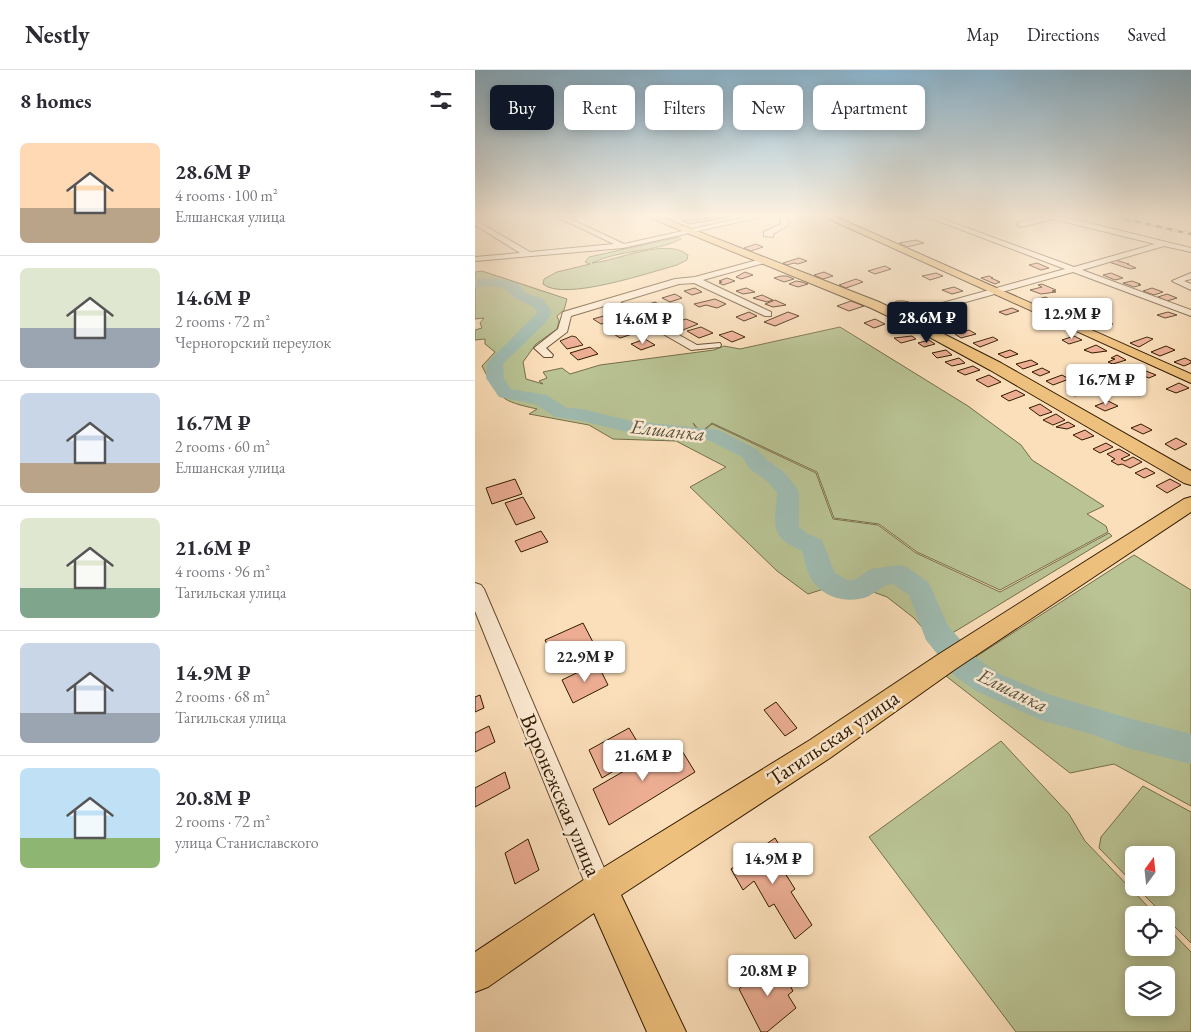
<!DOCTYPE html>
<meta charset="utf-8">
<style>
body{margin:0;font-family:"EB Garamond",serif;background:#f2f2f3;color:#2b2b33;height:100vh;display:flex;flex-direction:column;font-size:19px;white-space:nowrap}
*{box-sizing:border-box;margin:0}
p{font-size:16px;color:#7c7c81}
.icon{flex:none;width:28px;height:28px;fill:none;stroke:currentColor;stroke-width:2;stroke-linecap:round;stroke-linejoin:round}
.map{position:relative;flex:1;overflow:hidden}
.sheet{display:flex;flex-direction:column;background:#fff;width:475px}
.sheet>*{flex:none}
.banner{position:absolute;left:15px;top:15px;width:475px;height:45px;display:flex;gap:10px}
.needle{width:32px;rotate:15deg}
.controls{position:absolute;left:650px;top:776px;display:grid;gap:10px}
.controls a{display:grid;place-items:center;width:50px;height:50px;border-radius:8px;background:#fff;box-shadow:0 2px 12px #0003;font-size:25px}
.price{position:absolute;translate:-50% -42px;padding:0 11px;border-radius:5px;background:#fff;color:#222;font-size:16px;line-height:32px;filter:drop-shadow(0 1px 2px #0008)}
.price::after{content:'';position:absolute;left:50%;top:30px;width:15px;height:11px;margin-left:-8px;background:inherit;clip-path:polygon(0 0,100% 0,50% 100%)}
.price.current{background:#111827;color:#fff}
ul{padding:0;list-style:none}
li{display:flex;align-items:center;gap:15px;height:125px;padding:0 20px}
li+li{border-top:1px solid #e1e1e2}
li span{display:grid;place-items:center;flex:none;width:140px;height:100px;border-radius:8px;color:#555}
li>.icon{margin-inline-start:auto}
span .icon{width:60px;height:60px;fill:#fffc;stroke-width:1}
li b{font-size:21px}
h2{display:flex;justify-content:space-between;align-items:center;height:60px;padding:0 20px;font-size:21px}
.pill{padding:0 18px;border-radius:8px;background:#fff;box-shadow:0 2px 12px #0003;font-size:18px;line-height:45px}
.pill.current{background:#111827;color:#fff}
header{display:flex;align-items:center;gap:30px;box-sizing:border-box;height:70px;padding:0 25px;background:#fff;border-bottom:1px solid #e1e1e2}
header strong{font-size:24px}
nav{display:flex;gap:28px;margin-inline-start:auto;font-size:18px}
main{display:flex;flex:1;min-height:0}
.map>svg:first-child{display:block}
</style>
<header>
<strong>Nestly</strong>
<nav><a>Map</a><a>Directions</a><a>Saved</a></nav>
</header>
<main>
<section class="sheet">
<h2>8 homes<svg class="icon" aria-label="filters" viewBox="0 0 24 24"><path d="M4 7h16M4 17h16"/><circle cx="9" cy="7" r="2"/><circle cx="15" cy="17" r="2"/></svg></h2>
<ul>
<li><span style="background:linear-gradient(#ffd9b3 65%,#b9a48a 0)"><svg class="icon" aria-label="home" viewBox="0 0 24 24"><path d="M3 11l9-7 9 7M6 9v11h12V9"/></svg></span><div><b>28.6M ₽</b><p>4 rooms · 100 m²</p><p>Елшанская улица</p></div></li>
<li><span style="background:linear-gradient(#dfe7d0 60%,#9aa5b1 0)"><svg class="icon" aria-label="home" viewBox="0 0 24 24"><path d="M3 11l9-7 9 7M6 9v11h12V9"/></svg></span><div><b>14.6M ₽</b><p>2 rooms · 72 m²</p><p>Черногорский переулок</p></div></li>
<li><span style="background:linear-gradient(#c9d6e8 70%,#b9a48a 0)"><svg class="icon" aria-label="home" viewBox="0 0 24 24"><path d="M3 11l9-7 9 7M6 9v11h12V9"/></svg></span><div><b>16.7M ₽</b><p>2 rooms · 60 m²</p><p>Елшанская улица</p></div></li>
<li><span style="background:linear-gradient(#dfe7d0 70%,#7fa58c 0)"><svg class="icon" aria-label="home" viewBox="0 0 24 24"><path d="M3 11l9-7 9 7M6 9v11h12V9"/></svg></span><div><b>21.6M ₽</b><p>4 rooms · 96 m²</p><p>Тагильская улица</p></div></li>
<li><span style="background:linear-gradient(#c9d6e8 70%,#9aa5b1 0)"><svg class="icon" aria-label="home" viewBox="0 0 24 24"><path d="M3 11l9-7 9 7M6 9v11h12V9"/></svg></span><div><b>14.9M ₽</b><p>2 rooms · 68 m²</p><p>Тагильская улица</p></div></li>
<li><span style="background:linear-gradient(#bfe0f5 70%,#8fb573 0)"><svg class="icon" aria-label="home" viewBox="0 0 24 24"><path d="M3 11l9-7 9 7M6 9v11h12V9"/></svg></span><div><b>20.8M ₽</b><p>2 rooms · 72 m²</p><p>улица Станиславского</p></div></li>
</ul>
</section>
<div class="map">
<svg width="716" height="962" viewBox="0 0 716 962">
<rect width="100%" height="100%" fill="#fbdfba"/>
<filter id="stains"><feTurbulence type="fractalNoise" baseFrequency=".004" numOctaves="4"/><feColorMatrix values="0 0 0 0 .2 0 0 0 0 .09 0 0 0 0 .02 0 0 0 .5 -.17"/></filter>
<radialGradient id="worn" r=".72"><stop offset=".6" stop-color="#630" stop-opacity="0"/><stop offset="1" stop-color="#630" stop-opacity=".3"/></radialGradient>
<g fill="#b9c394" stroke="#756e4a" fill-rule="evenodd">
<path d="M204 167 206 169C179 183 145 179 117 193 142 191 191 167 213 185L212 190 202 195C176 202 88 232 68 214L69 209 82 202 115 194 110 192 114 187Z"/>
<path d="M7 201 92 229 89 240 82 246 84 251 82 259 61 274 48 292 51 309 68 314 64 311 72 308 68 302 87 298 95 304 125 295 239 280 249 276 265 279 365 257 493 336 546 375 557 390 629 436 612 444 631 456 633 462 525 520 442 482 404 454 359 448 342 402 237 353 226 362 218 353 225 364 237 354 341 403 358 449 403 455 441 483 525 522 634 463 637 466 461 573 439 548 412 527 371 512 333 524 302 501 215 417 251 397 201 371 138 369 114 355 54 344 62 339C26 331 24 329 7 296L20 282 10 274V269L0 270V260L7 258 5 253 9 248 0 249V202Z"/>
<path d="M659 485 716 520V736L639 694 595 703 471 606Z"/>
<path d="M526 671 594 744 610 771 681 845H659V878H691V856L716 882V962H541L394 767ZM659 905H691V938H659Z"/>
<path d="M668 716 716 742V873L691 848V845H689L662 818H691V785H659V814L624 778 626 767Z"/>
</g>
<g fill="none" stroke-linecap="round" stroke-linejoin="round">
<path fill="#9fbcb2" fill-rule="evenodd" d="M0 209C14 208 45 207 50 223L68 229 77 242 72 251 28 294 29 308 36 319 71 325 92 338 107 339 156 351 244 360 281 379 291 389 309 402 321 417 324 422V457L333 464 347 470 360 503 372 510H379L396 499 423 495 432 497 454 513 473 556 503 589 525 604 573 624 653 648 716 664V694L653 678 616 664 568 651 503 622 481 607 451 570 434 525 418 514C408 515 403 521 394 526 376 534 352 529 340 514 332 506 330 491 327 481 293 466 300 455 302 423L293 412 275 399 267 387 233 370 156 363 107 351 80 347 60 334 24 327 11 308 12 293 63 242 57 236 39 228C31 214 15 216 0 217Z"/>
</g>
<g fill="#ecad93" stroke="#311a00">
<path d="M236 145 254 147 215 154 207 151 239 147Z"/>
<path d="M441 170 449 173 432 177 424 173Z"/>
<path d="M281 174 288 177 276 181 269 178Z"/>
<path d="M324 188 332 191 323 194 319 193 312 195 308 193Z"/>
<path d="M640 190 654 194H652L661 198 655 199 634 192Z"/>
<path d="M562 193 574 198 566 200 554 195Z"/>
<path d="M410 196 416 199 400 204 393 201Z"/>
<path d="M270 202 278 205 266 209 261 207Z"/>
<path d="M349 202 358 206 348 209 339 205Z"/>
<path d="M461 203 468 206 455 210 447 206Z"/>
<path d="M636 203 648 208 640 210 628 205Z"/>
<path d="M306 206H312L319 209 309 212 299 208Z"/>
<path d="M514 206 518 208H516L525 212 520 214 506 208Z"/>
<path d="M252 208 260 211 248 215 244 213 247 212 244 211Z"/>
<path d="M381 209 388 212 371 218 364 215Z"/>
<path d="M321 211 327 212 333 214 323 217 314 214Z"/>
<path d="M657 211 665 214H663L666 215 659 217 648 213Z"/>
<path d="M567 214 581 220 577 221 581 222 566 224 555 220 567 217 563 215Z"/>
<path d="M479 217 488 221 477 224 467 220Z"/>
<path d="M220 218 227 222 217 225 209 221Z"/>
<path d="M271 218 280 222 268 224 261 221Z"/>
<path d="M677 218 688 222 679 225 668 221Z"/>
<path d="M200 224 207 228 195 232 187 228Z"/>
<path d="M692 224 702 228 692 231 683 227Z"/>
<path d="M287 225 298 230 292 232 278 228Z"/>
<path d="M570 227 587 234 575 238 570 236 577 234 572 232 565 234 558 231Z"/>
<path d="M240 229 251 234 242 238 231 235 224 237 219 234Z"/>
<path d="M300 230 311 235 298 237 290 234Z"/>
<path d="M376 231 389 236 374 241 362 236Z"/>
<path d="M422 231H429L434 232 422 238 414 235Z"/>
<path d="M180 232 187 236 173 241 165 237Z"/>
<path d="M537 238 544 241 531 245 524 242Z"/>
<path d="M198 242 208 247 194 252 184 246Z"/>
<path d="M274 242 282 246 269 251 261 247Z"/>
<path d="M313 242 324 246 300 256 289 252Z"/>
<path d="M693 242 702 245 690 248 682 245Z"/>
<path d="M460 243 467 246 455 250 448 247Z"/>
<path d="M132 245 140 250 126 254 118 249Z"/>
<path d="M211 249 223 254 208 260 197 253Z"/>
<path d="M400 249 410 254 399 258 389 253Z"/>
<path d="M627 249 638 254 633 256 627 253 615 257 608 254Z"/>
<path d="M146 255 157 261 172 256 176 258 145 268 131 259Z"/>
<path d="M226 257 238 263 224 268 212 261Z"/>
<path d="M494 260 501 264 486 268 480 264Z"/>
<path d="M257 261 270 267 257 272 244 265Z"/>
<path d="M97 266 101 267 108 275 92 279 85 271Z"/>
<path d="M437 266 441 269 426 273 419 268Z"/>
<path d="M599 266 607 270 594 274 587 270Z"/>
<path d="M518 267 523 270 505 277 498 273Z"/>
<path d="M672 267 678 269 664 277 655 273Z"/>
<path d="M170 269 180 275 166 280 156 274Z"/>
<path d="M454 270 460 274 449 277 443 273Z"/>
<path d="M621 275 632 281 617 283 609 280Z"/>
<path d="M691 276 700 280 685 286 676 282Z"/>
<path d="M115 277 123 284 103 290 95 283Z"/>
<path d="M471 280 477 285 462 288 457 283Z"/>
<path d="M535 280 543 284 531 288 523 284Z"/>
<path d="M642 285 651 290 638 294 633 292 640 289 636 288Z"/>
<path d="M484 288 490 293 477 296 470 292Z"/>
<path d="M710 288 716 291V293L709 296 699 292Z"/>
<path d="M556 290 563 294 548 299 541 294Z"/>
<path d="M498 296 505 300 490 305 482 301Z"/>
<path d="M567 298 575 302 565 306 557 302Z"/>
<path d="M671 301 681 305 674 308 664 304Z"/>
<path d="M514 305 526 312 513 317 501 310Z"/>
<path d="M587 305 594 309 578 315 571 311Z"/>
<path d="M704 313 714 318 701 323 691 319Z"/>
<path d="M606 316 615 320 600 326 591 321Z"/>
<path d="M541 320 550 325 534 331 526 326Z"/>
<path d="M633 331 643 336 630 341 620 336Z"/>
<path d="M565 334 577 342 565 346 554 338Z"/>
<path d="M581 344 590 350 578 355 568 350Z"/>
<path d="M593 352 600 356 592 359 581 357Z"/>
<path d="M666 354 677 360 668 364 656 358Z"/>
<path d="M610 360 619 366 607 370 598 365Z"/>
<path d="M701 368 712 374 700 380 690 374Z"/>
<path d="M631 373 638 377 625 383 618 379Z"/>
<path d="M644 379 655 385 646 389 650 391 658 387 667 392 655 398 647 394 643 395 636 391 640 389 632 384Z"/>
<path d="M671 398 680 403 669 408 660 403Z"/>
<path d="M40 409 47 424 17 434 11 418Z"/>
<path d="M695 409 706 415 692 423 681 416Z"/>
<path d="M48 427 60 448 41 455 30 433Z"/>
<path d="M66 461 73 472 46 482 40 471Z"/>
<path d="M108 553 120 576 81 594 70 570Z"/>
<path d="M122 593 133 615 98 633 87 610Z"/>
<path d="M5 625 9 638 0 642V627Z"/>
<path d="M301 632 322 658 310 666 289 640Z"/>
<path d="M14 656 20 672 0 682V663Z"/>
<path d="M154 658 169 683 127 708 114 680Z"/>
<path d="M201 671 220 702 134 755 118 719Z"/>
<path d="M30 702 35 718 0 737V718Z"/>
<path d="M300 768 311 786 303 792 320 819 316 822 337 855 320 869 299 834 294 837 279 811 268 820 256 799Z"/>
<path d="M53 769 64 800 40 814 30 783Z"/>
<path d="M300 889 318 921 313 925 321 938 292 962H286L264 919Z"/>
</g>
<g fill="none" stroke-linecap="round" stroke-linejoin="round">
<g stroke="#644b2e" stroke-width="2">
<g id="minor">
<path d="M78 145H87L149 174 280 145H294L148 178 0 191V187L45 183 0 155V150L55 182 139 174Z"/>
<path d="M303 145 311 146 314 155 298 164V167L289 166V162L306 154V148Z"/>
<path d="M447 145H457L599 197 680 174 578 149 546 157 542 155 543 153 570 147 568 145H581L716 178V182L689 176 607 200 716 240V246L598 202 430 249H424V245L590 199Z"/>
<path d="M286 189H289V193L228 210 296 242V246H290L219 213 204 214 145 232 222 275 245 273 246 275 245 277 216 280 136 234 96 246 92 262 71 278 78 285 77 287H69L59 278 83 259 88 242 200 209 220 207Z"/>
<path d="M716 203V209L709 211 716 214V220L697 211Z"/>
<path d="M0 513 6 515 9 519 138 819 134 828 125 832 116 828 0 541Z"/>
</g>
</g>
<g stroke="#311a00" stroke-width="2">
<g id="major">
<path d="M168 145H181L404 232 445 252 526 293 716 401V415L709 413 515 300 436 257 396 238Z"/>
<path d="M345 145H357L716 304V313Z"/>
<path d="M716 427V442L479 600 355 688 146 825 211 962H172L119 843 13 917 0 922V882L113 807 335 670 461 586 709 429Z"/>
</g>
</g>
<use href="#minor" fill="#fcead2" fill-rule="evenodd"/>
<use href="#major" fill="#eec07d" fill-rule="evenodd"/>
<g stroke="#311a00" stroke-width="2.5">
<path id="rail" d="M633 145 716 164"/>
</g>
<use href="#rail" stroke="#fcead2" stroke-width="2" stroke-dasharray="5.5" stroke-linecap="butt"/>
</g>
<linearGradient id="sky" x2="0" y2="1"><stop stop-color="#8bb7d2"/><stop offset="0.52" stop-color="#fdf1e0"/><stop offset="1" stop-color="#fdf1e0" stop-opacity="0"/></linearGradient>
<rect width="716" height="280" fill="url(#sky)"/>
<g text-anchor="middle" dominant-baseline="central" stroke-width="5" stroke-linejoin="round" paint-order="stroke">
<g font-size="20" font-style="italic" fill="#58533e" stroke="#fcead2">
<text transform="translate(193 360) rotate(6)">Елшанка</text>
<text transform="translate(538 620) rotate(26)">Елшанка</text>
</g>
<g font-size="22" fill="#311a00" stroke="#fcead2">
<text transform="translate(358 668) rotate(-34)">Тагильская улица</text>
<text transform="translate(86 725) rotate(67)">Воронежская улица</text>
</g>
</g>
<rect width="100%" height="100%" filter="url(#stains)"/>
<rect width="100%" height="100%" fill="url(#worn)"/>
</svg>
<div class="controls">
<a><svg class="needle" viewBox="-14 -14 28 28"><path d="M0-13l5 13h-10z" fill="#e53935"/><path d="M0 13l5-13h-10z" fill="#7c7c81"/></svg></a>
<a><svg class="icon" aria-label="locate" viewBox="0 0 24 24"><circle cx="12" cy="12" r="6"/><path d="M12 2v4M12 18v4M2 12h4M18 12h4"/></svg></a>
<a><svg class="icon" aria-label="layers" viewBox="0 0 24 24"><path d="M12 4l9 5-9 5-9-5zM3 14l9 5 9-5"/></svg></a>
</div>
<b class="price" style="left:597px;top:270px">12.9M ₽</b>
<b class="price current" style="left:452px;top:274px">28.6M ₽</b>
<b class="price" style="left:168px;top:275px">14.6M ₽</b>
<b class="price" style="left:631px;top:336px">16.7M ₽</b>
<b class="price" style="left:110px;top:613px">22.9M ₽</b>
<b class="price" style="left:168px;top:712px">21.6M ₽</b>
<b class="price" style="left:298px;top:815px">14.9M ₽</b>
<b class="price" style="left:293px;top:927px">20.8M ₽</b>
<div class="banner">
<a class="pill current">Buy</a>
<a class="pill">Rent</a>
<a class="pill">Filters</a>
<a class="pill">New</a>
<a class="pill">Apartment</a>
</div>
</div>
</main>
